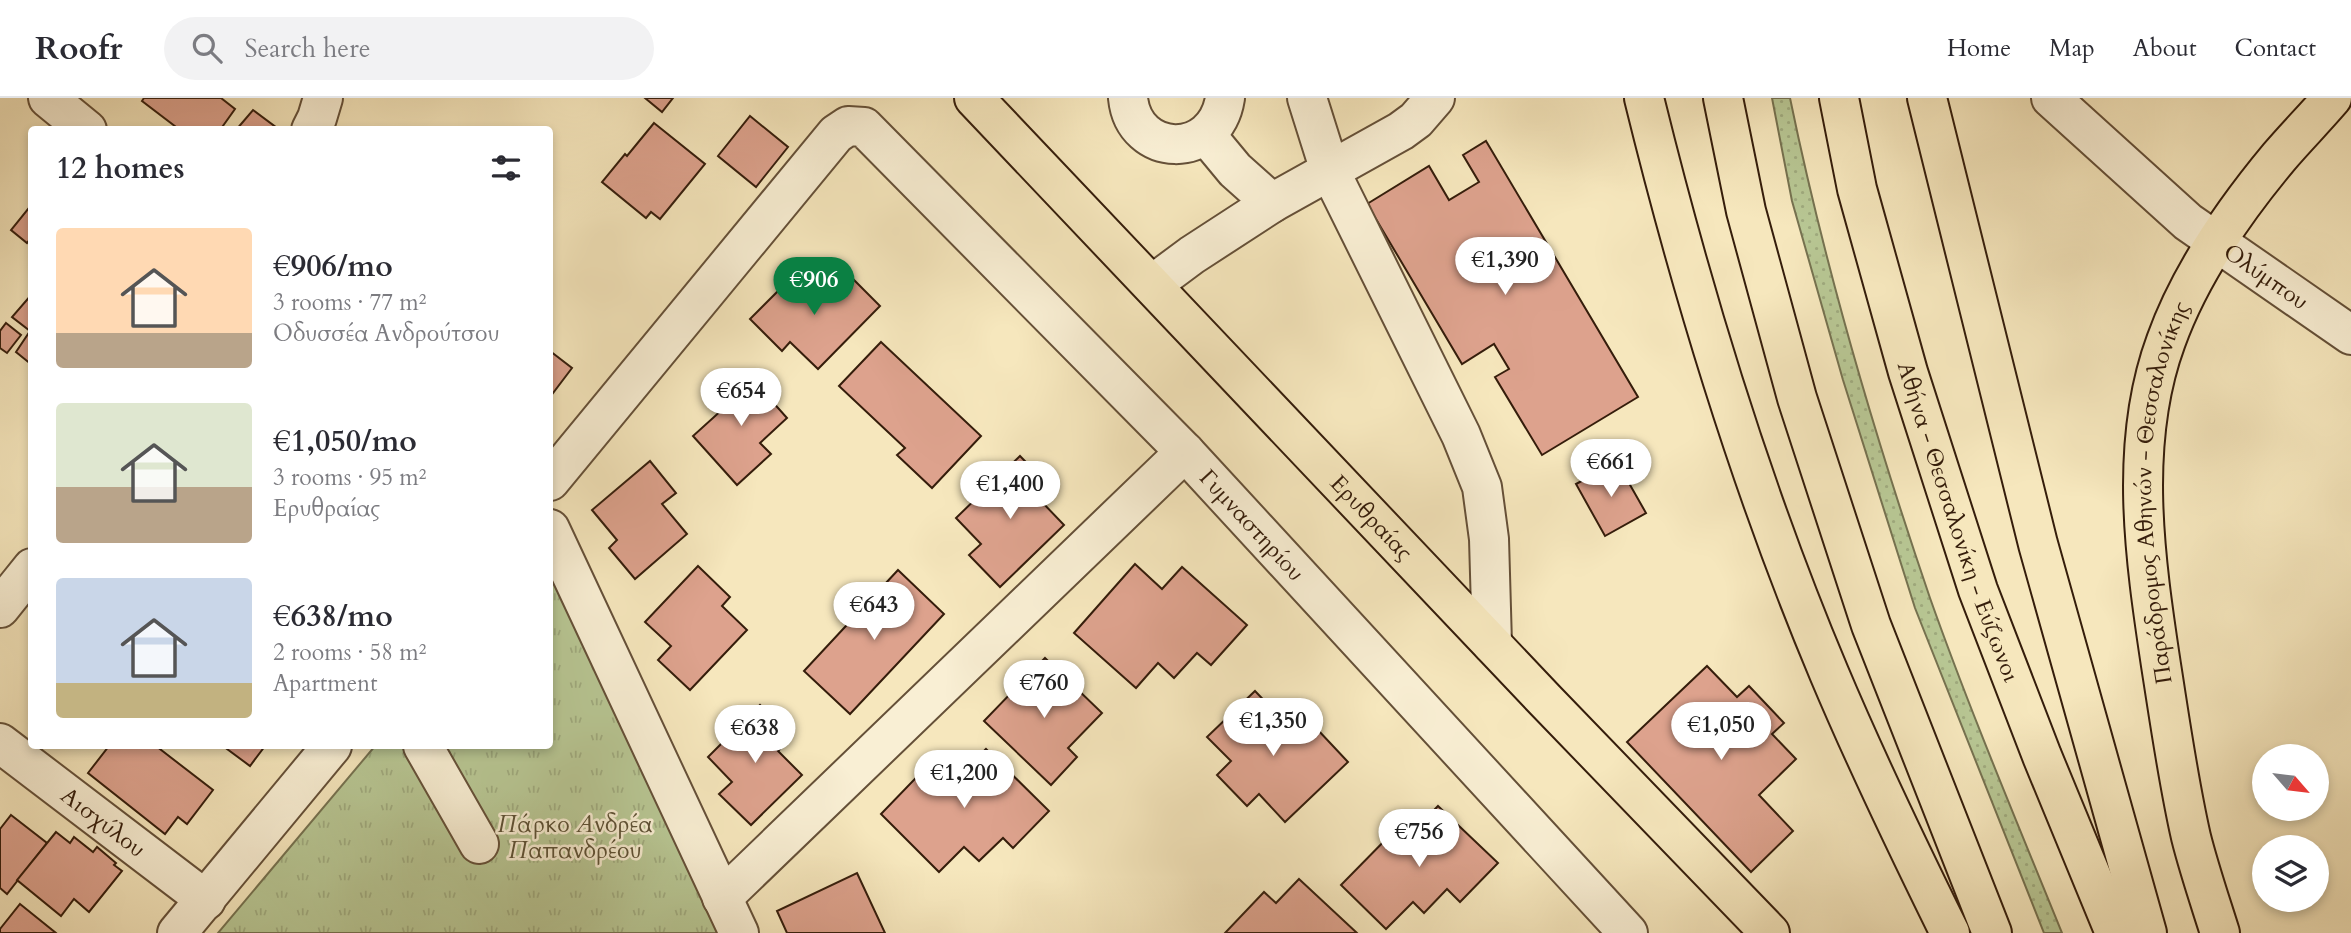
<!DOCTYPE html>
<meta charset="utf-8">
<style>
body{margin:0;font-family:Cardo,serif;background:#f2f2f3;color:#2b2b33;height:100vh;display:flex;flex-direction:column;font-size:26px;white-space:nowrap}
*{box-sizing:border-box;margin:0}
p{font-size:23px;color:#7c7c81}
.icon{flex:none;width:38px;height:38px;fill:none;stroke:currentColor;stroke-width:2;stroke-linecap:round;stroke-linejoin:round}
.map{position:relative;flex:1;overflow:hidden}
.sheet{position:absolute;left:28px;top:28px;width:525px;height:623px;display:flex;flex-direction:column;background:#fff;border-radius:7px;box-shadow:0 4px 10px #0003}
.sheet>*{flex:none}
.needle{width:46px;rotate:118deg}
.tools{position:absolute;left:2252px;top:646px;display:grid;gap:14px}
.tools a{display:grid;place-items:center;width:77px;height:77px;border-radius:50%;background:#fff;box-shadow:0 4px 10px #0003;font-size:35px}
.price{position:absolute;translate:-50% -60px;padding:0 16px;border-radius:24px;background:#fff;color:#222;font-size:23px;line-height:46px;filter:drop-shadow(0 2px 4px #0008)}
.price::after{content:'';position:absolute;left:50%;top:42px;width:21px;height:16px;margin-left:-10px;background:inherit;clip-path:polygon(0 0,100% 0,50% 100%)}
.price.current{background:#0b8043;color:#fff}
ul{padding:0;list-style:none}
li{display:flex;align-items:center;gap:21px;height:175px;padding:0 28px}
li span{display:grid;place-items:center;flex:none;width:196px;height:140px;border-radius:7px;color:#555}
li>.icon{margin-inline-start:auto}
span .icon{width:84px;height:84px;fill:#fffc;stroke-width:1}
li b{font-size:30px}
h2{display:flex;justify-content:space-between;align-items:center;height:84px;padding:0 28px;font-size:30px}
header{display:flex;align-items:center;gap:42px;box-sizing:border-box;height:98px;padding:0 35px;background:#fff;border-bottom:2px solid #e1e1e2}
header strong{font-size:33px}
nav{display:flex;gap:38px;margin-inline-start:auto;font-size:24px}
.search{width:490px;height:63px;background:#f2f2f3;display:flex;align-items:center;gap:18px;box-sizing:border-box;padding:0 24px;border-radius:38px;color:#7c7c81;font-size:26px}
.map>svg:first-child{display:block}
</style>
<header>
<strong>Roofr</strong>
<div class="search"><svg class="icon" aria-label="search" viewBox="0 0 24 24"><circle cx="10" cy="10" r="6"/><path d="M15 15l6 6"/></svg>Search here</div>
<nav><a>Home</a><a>Map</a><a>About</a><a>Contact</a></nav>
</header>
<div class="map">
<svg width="2351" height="835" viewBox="0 0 2351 835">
<defs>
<pattern id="grass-dots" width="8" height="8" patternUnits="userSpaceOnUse" patternTransform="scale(1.75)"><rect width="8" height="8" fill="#b8c794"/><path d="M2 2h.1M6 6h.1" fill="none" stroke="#9faa7e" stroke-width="1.8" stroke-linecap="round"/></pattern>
<pattern id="park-tufts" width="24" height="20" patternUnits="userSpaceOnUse" patternTransform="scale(1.75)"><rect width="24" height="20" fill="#b8c794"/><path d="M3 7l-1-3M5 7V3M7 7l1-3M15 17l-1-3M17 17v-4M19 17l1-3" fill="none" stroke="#9faa7e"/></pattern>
</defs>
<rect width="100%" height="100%" fill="#f6e7bd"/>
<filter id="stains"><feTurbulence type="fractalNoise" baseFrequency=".00286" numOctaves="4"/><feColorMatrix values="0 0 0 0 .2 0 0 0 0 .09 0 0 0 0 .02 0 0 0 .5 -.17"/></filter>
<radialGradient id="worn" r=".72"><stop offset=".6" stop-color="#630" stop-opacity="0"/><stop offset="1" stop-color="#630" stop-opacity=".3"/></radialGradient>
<path fill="url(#grass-dots)" stroke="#767250" stroke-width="2" d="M1772 0H1790C1825 170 1874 336 1930 500 1970 613 2017 724 2062 835H2044L1915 510 1843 282 1792 103Z"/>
<path fill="url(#park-tufts)" stroke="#767250" stroke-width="2" d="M550 467 727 835H218L375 648H550Z"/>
<g fill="#dda28d" stroke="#351d0b" stroke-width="2">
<path d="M144 0H221L235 11 220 32H180L142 3Z"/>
<path d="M645 0H673L662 14Z"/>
<path d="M253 12 277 30 236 32Z"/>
<path d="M750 18 788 49 756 89 718 58Z"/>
<path d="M654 25 705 66 660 121 651 114 646 120 602 84 625 56 627 58Z"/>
<path d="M1486 43 1638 299 1542 357 1495 279 1509 271 1494 246 1462 266 1367 106 1429 68 1449 102 1479 84 1463 57Z"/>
<path d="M32 106V139L27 145 11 132Z"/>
<path d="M798 173 827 202 851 179 880 208 818 271 790 244 782 253 750 221Z"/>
<path d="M32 196V267L16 254 30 233 12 219Z"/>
<path d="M6 225 21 237 7 255 0 250V233Z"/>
<path d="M881 244 981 338 932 390 897 357 905 350 839 288Z"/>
<path d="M550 253 572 270 550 299Z"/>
<path d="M744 272 787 320 760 345 771 356 737 387 693 338 724 310 714 300Z"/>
<path d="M1020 358 1052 391 1040 402 1064 427 1000 489 969 457 981 446 956 420Z"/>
<path d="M650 363 676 395 662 406 687 436 635 481 609 450 617 442 592 412Z"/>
<path d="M1617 364 1646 415 1605 438 1576 386Z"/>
<path d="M1135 466 1162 491 1182 469 1247 527 1211 567 1197 555 1174 580 1158 565 1136 590 1074 535Z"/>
<path d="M698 468 730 499 722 508 747 532 690 592 658 562 671 548 645 524Z"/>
<path d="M898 472 944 516 850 616 804 573Z"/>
<path d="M1045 560 1102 615 1068 650 1077 659 1051 687 984 623Z"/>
<path d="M1707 568 1737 599 1749 588 1784 625 1772 636 1796 661 1759 697 1793 733 1751 774 1627 644Z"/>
<path d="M1255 593 1304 644 1317 631 1348 664 1285 724 1259 696 1247 708 1217 677 1231 663 1207 639Z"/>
<path d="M760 607 792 639 778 653 802 677 751 727 719 696 732 684 708 659Z"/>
<path d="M109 648H156L213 692 187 726 178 719 165 736 88 675Z"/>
<path d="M223 648H265L250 668Z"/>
<path d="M986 651 1049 713 1013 750 1003 740 979 763 964 749 939 774 881 716 938 657 959 678Z"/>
<path d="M1438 708 1498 765 1460 804 1447 791 1424 815 1413 804 1386 831 1341 787 1400 727 1410 737Z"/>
<path d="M11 717 47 745 7 796 0 790V731Z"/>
<path d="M56 734 70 745 74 739 93 754 97 749 116 765 114 767 122 773 89 814 74 801 61 818 17 782Z"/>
<path d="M857 775 885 835H787L777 813Z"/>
<path d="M1299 781 1357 835H1225L1264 794 1276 805Z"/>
<path d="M20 806 56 835H0V831Z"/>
</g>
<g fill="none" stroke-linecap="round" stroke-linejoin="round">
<g stroke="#655038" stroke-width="42">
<g id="minor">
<path d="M48 0 87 32"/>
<path d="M1128 0C1134 60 1215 63 1225 0"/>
<path d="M1307 0 1330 73 1461 337 1482 389 1489 441 1492 546"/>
<path id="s1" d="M2051 0 2188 124 2351 237"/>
<path d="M311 32 317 20 323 0"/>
<path d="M1206 37 1235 72 1272 105"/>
<path d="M1153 186 1192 157 1272 105 1401 33 1416 22 1435 0"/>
<path id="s2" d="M550 383 836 36 848 28 864 29 1185 354 1628 835"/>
<path d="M550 431 739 835"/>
<path d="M0 510 32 470"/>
<path id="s3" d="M0 645 206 802"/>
<path d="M423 648 479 746"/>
<path d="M722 800 1185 354"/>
<path d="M177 835 332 648"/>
</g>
</g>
<g stroke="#351d0b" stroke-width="42">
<g id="major">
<path id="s4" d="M974 0 1545 602 1770 835"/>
<path id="s5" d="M2220 835C2210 803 2199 771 2191 739 2178 682 2170 624 2161 567 2145 461 2128 346 2166 243 2190 176 2234 113 2279 59 2296 39 2315 20 2332 0"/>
</g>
</g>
<g stroke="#351d0b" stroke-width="42">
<g id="highway">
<path d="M1644 0C1692 195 1751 390 1829 575 1866 663 1908 750 1950 835"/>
<path d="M1723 0 1746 113 1797 300 1871 527 1992 835"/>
<path id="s6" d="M1839 0 1857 91 1908 274 1978 492 2042 658 2115 835"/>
<path d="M1927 0 2038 446 2147 835"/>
</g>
</g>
<use href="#minor" stroke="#f9efd4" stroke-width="38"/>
<use href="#major" stroke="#f6e7bd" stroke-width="38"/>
<use href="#highway" stroke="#f6e7bd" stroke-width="38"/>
</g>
<g text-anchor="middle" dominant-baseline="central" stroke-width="5" stroke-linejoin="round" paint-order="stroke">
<g font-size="23" fill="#351d0b" stroke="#f9efd4">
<text stroke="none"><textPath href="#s1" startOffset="280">Ολύμπου</textPath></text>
<text stroke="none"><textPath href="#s5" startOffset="450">Παράδρομος Αθηνών - Θεσσαλονίκης</textPath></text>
<text stroke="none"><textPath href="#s4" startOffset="578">Ερυθραίας</textPath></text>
<text stroke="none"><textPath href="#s6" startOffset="441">Αθήνα - Θεσσαλονίκη - Εύζωνοι</textPath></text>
<text stroke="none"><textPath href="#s2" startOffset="1036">Γυμναστηρίου</textPath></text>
<text stroke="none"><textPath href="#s3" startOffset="130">Αισχύλου</textPath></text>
</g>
<g font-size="23" font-style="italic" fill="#5c5034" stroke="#f9efd4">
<text x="575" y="726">Πάρκο Ανδρέα<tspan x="575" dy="26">Παπανδρέου</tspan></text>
</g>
</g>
<rect width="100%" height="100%" filter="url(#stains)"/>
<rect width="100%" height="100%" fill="url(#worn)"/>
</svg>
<div class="tools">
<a><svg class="needle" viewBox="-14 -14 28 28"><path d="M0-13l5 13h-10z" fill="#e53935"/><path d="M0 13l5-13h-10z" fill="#7c7c81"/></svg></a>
<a><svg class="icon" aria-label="layers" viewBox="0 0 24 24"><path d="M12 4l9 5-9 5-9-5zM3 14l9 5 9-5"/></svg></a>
</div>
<b class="price" style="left:1505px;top:199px">€1,390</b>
<b class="price current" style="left:814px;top:219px">€906</b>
<b class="price" style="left:741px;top:330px">€654</b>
<b class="price" style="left:1611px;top:401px">€661</b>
<b class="price" style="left:1010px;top:423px">€1,400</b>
<b class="price" style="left:874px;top:544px">€643</b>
<b class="price" style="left:1044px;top:622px">€760</b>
<b class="price" style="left:1273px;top:660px">€1,350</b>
<b class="price" style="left:1721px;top:664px">€1,050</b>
<b class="price" style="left:755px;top:667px">€638</b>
<b class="price" style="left:964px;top:712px">€1,200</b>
<b class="price" style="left:1419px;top:771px">€756</b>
<section class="sheet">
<h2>12 homes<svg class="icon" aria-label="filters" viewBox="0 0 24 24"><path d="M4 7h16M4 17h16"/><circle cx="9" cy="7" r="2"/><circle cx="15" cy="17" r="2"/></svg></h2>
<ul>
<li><span style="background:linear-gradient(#ffd9b3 75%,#b9a48a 0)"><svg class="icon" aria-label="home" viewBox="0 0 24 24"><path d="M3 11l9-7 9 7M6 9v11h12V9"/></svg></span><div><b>€906/mo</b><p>3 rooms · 77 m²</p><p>Οδυσσέα Ανδρούτσου</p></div></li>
<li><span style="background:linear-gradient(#dfe7d0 60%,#b9a48a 0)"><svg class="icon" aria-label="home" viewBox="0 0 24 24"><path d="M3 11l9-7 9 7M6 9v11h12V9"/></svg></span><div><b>€1,050/mo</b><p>3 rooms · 95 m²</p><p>Ερυθραίας</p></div></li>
<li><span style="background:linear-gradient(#c9d6e8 75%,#c2b280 0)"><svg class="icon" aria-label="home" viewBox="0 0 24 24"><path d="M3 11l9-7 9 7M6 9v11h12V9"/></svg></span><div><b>€638/mo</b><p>2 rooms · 58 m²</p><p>Apartment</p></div></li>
</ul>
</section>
</div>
